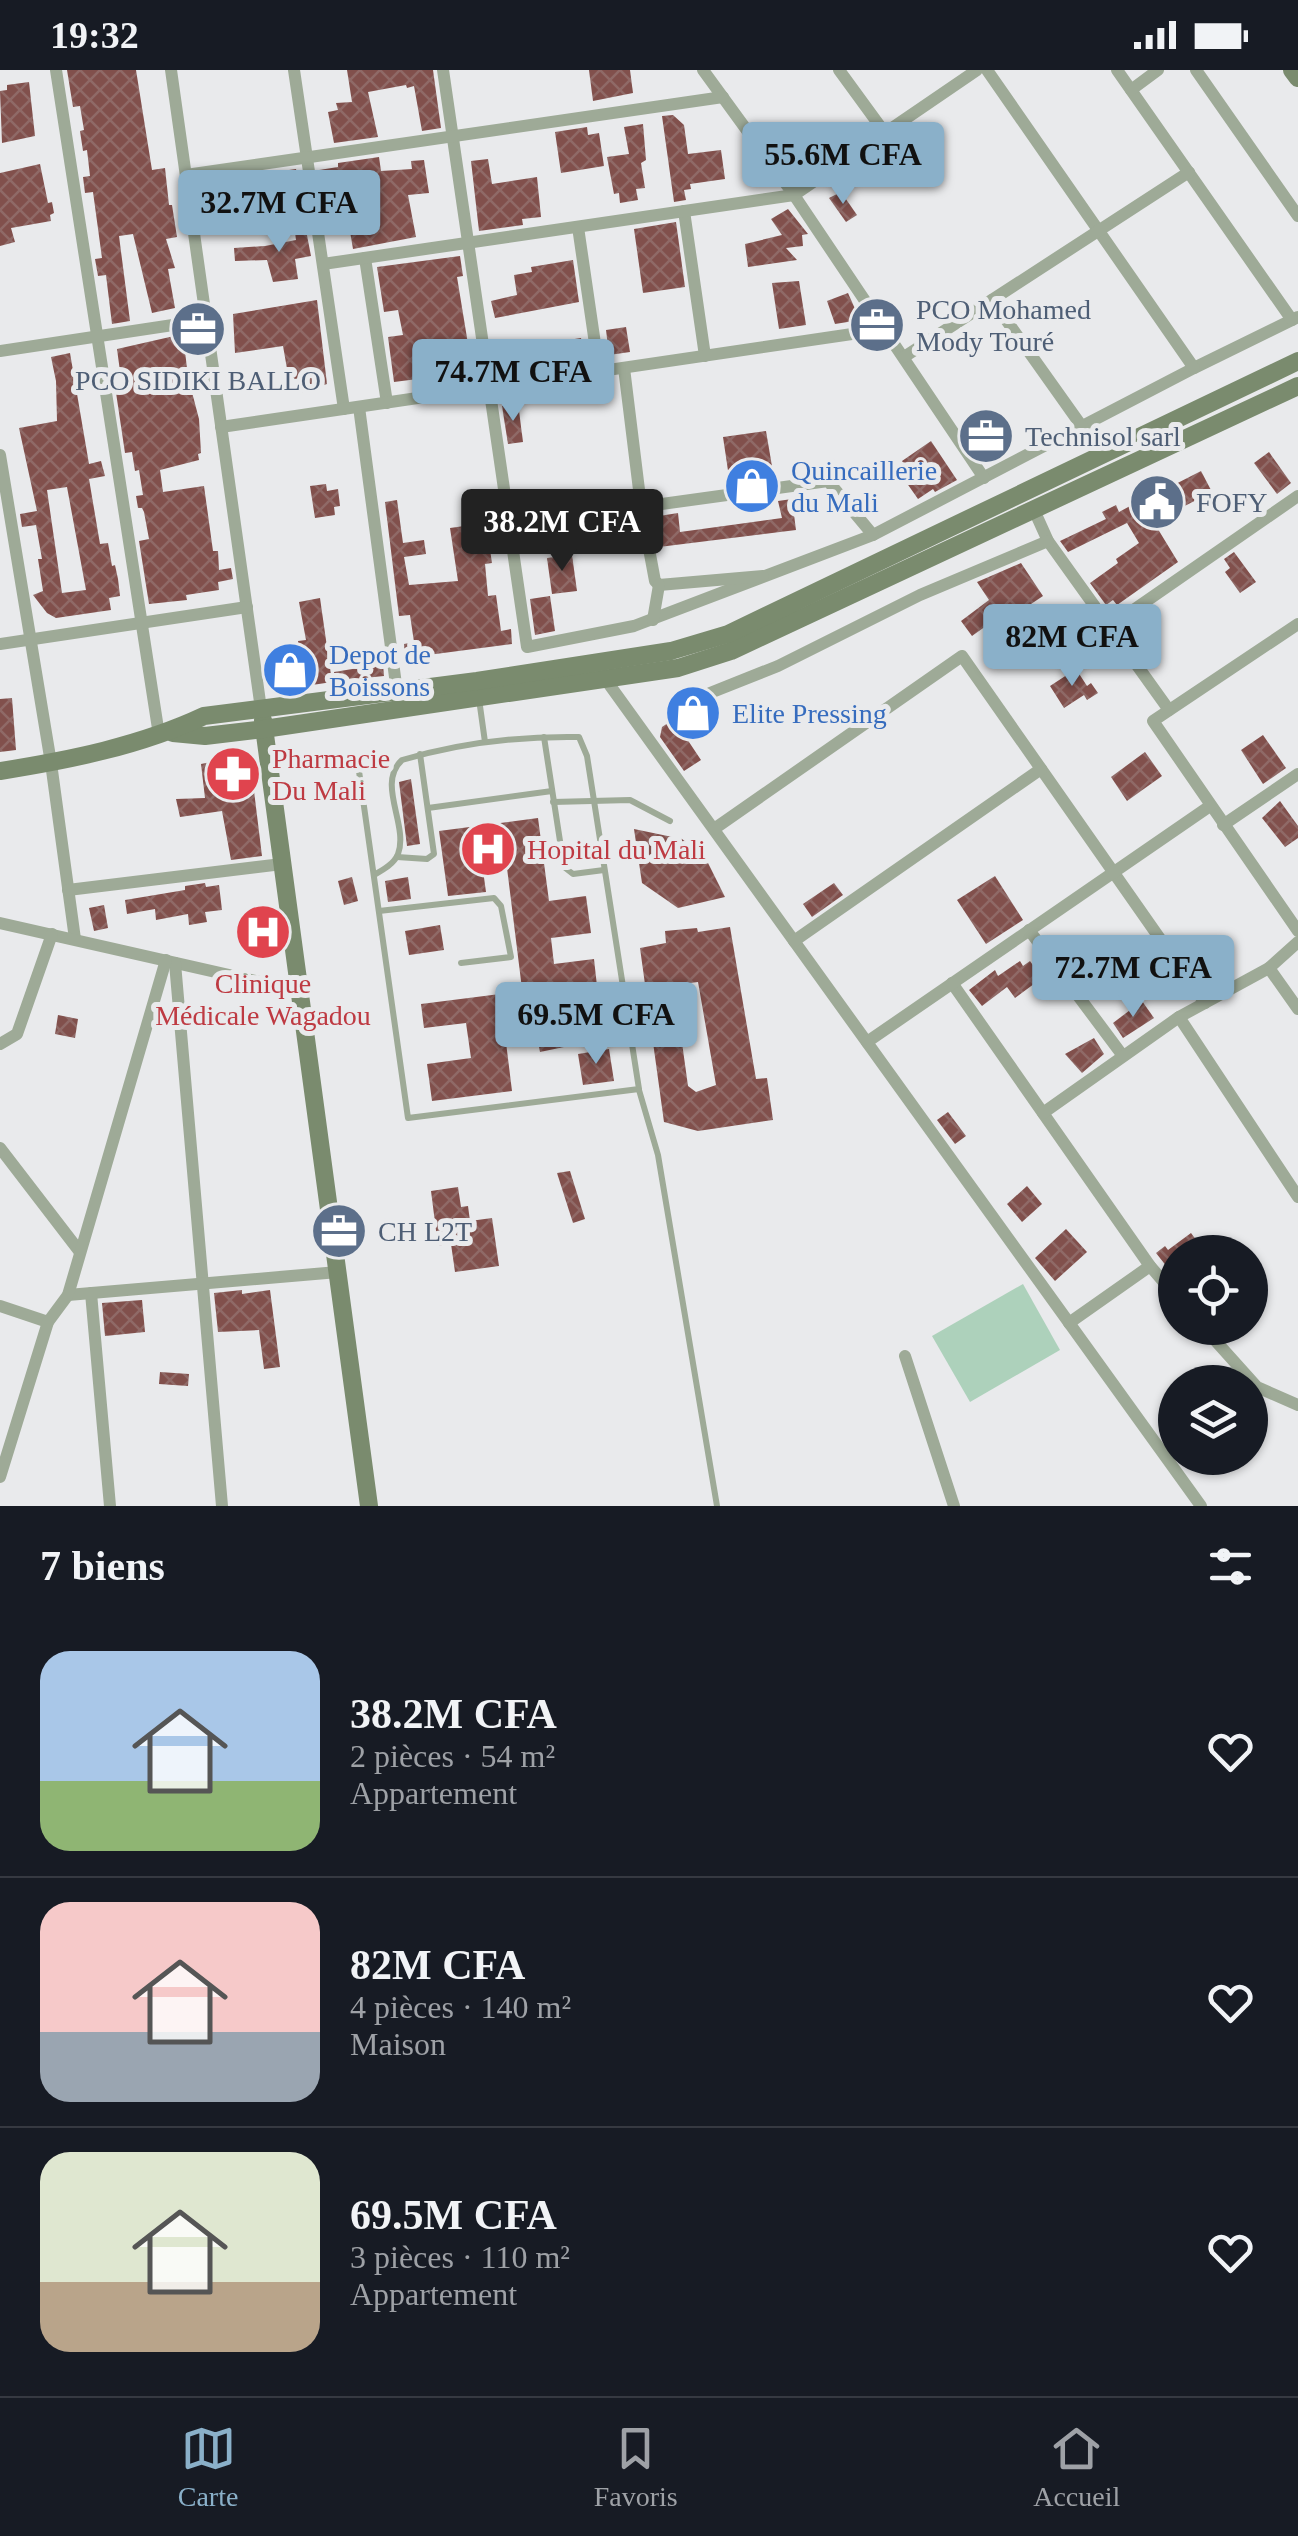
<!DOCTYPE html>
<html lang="fr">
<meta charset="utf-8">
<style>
body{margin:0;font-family:Georgia,serif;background:#242831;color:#f1f3f6;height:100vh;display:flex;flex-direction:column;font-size:38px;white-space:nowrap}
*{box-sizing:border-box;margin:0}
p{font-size:32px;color:#9ea1a6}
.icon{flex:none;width:55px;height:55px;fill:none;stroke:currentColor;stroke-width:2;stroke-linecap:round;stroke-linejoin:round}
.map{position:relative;height:1436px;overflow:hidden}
.panel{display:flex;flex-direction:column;background:#171b24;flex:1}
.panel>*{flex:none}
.fabs{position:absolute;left:1158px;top:1165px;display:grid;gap:20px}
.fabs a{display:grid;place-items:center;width:110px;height:110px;border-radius:50%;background:#171b24;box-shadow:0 2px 8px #0004;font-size:50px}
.price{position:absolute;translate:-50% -85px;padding:0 22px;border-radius:10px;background:#8ab0c9;color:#111;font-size:32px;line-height:65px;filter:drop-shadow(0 2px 5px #0008)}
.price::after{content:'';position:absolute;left:50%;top:60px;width:30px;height:22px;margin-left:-15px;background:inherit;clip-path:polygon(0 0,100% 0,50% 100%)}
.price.selected{background:#222;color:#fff}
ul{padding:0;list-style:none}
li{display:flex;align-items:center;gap:30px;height:250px;padding:0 40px}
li+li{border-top:2px solid #363941}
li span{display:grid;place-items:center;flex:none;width:280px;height:200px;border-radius:30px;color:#555}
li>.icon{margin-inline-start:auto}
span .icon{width:120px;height:120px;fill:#fffc;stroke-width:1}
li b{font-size:42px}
h2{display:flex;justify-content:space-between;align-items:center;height:120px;padding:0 40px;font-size:42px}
.status{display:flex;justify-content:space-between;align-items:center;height:70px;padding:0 50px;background:#171b24;direction:ltr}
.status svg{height:28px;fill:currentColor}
.tab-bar{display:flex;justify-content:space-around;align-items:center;height:140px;border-top:2px solid #363941;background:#171b24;font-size:28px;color:#9ea1a6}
.tab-bar a{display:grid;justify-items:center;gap:5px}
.tab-bar .selected{color:#8ab0c9}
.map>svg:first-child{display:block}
</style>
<div class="status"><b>19:32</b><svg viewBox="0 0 49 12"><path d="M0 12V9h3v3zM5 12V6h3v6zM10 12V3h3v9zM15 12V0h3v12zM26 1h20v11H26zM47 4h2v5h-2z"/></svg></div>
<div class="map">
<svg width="1298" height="1436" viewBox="0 0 1298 1436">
<defs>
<pattern id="building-cross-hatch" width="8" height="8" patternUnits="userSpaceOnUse" patternTransform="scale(2.5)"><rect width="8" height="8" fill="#81504c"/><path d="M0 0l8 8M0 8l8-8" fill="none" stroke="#8f6a67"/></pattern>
</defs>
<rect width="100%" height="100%" fill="#e9eaec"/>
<path fill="#add1bb" d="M1023 1214 1060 1280 970 1332 932 1266Z"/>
<g fill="url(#building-cross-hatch)" fill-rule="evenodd">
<path d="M67 0H136L152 100 165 98 169 135H172L177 167 166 169 175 198 168 199 175 238 152 243 133 164 119 166 130 251 112 254 106 205 98 206 95 189 102 188 93 122 85 123 83 107 90 106 87 80 83 81 80 61 84 60 80 36 73 37Z"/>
<path d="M347 0H433L441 58 422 61 414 16 407 18 406 15 368 22 378 67 334 73 328 42 338 40 336 33 352 32Z"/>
<path d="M589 0H630L633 23 593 31Z"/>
<path d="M29 12 35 66 2 73 0 21 7 20V15Z"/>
<path d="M673 45 684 55 688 84 721 80 725 109 690 114 691 119 684 120 686 130 674 132 662 46Z"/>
<path d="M643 54 646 90 641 93 645 118 636 119 638 130 620 133 619 123 614 124 607 87 629 84 624 57Z"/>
<path d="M587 57 588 65 599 63 604 96 561 103 555 62Z"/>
<path d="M379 87 381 101 412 99 411 91 424 90 429 123 408 125 416 167 353 179 346 138 326 141 319 100 338 97V93Z"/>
<path d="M488 89 492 114 537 107 541 147 522 149 523 155 479 161 471 91Z"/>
<path d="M40 94 48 133 52 132 54 143 50 145 51 151 11 158 15 172 0 176V103Z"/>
<path d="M296 99 301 121 282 125 284 146 217 159 210 117 255 110 254 105Z"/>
<path d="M841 122 857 145 846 152 829 128Z"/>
<path d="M788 139 808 164 802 165 803 176 786 178 797 190 748 197 745 174 782 165 771 149Z"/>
<path d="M676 152 685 217 643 223 634 159Z"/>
<path d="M305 155 311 186 295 189 298 209 273 212 267 190 235 191 234 178 265 176 296 170 294 156Z"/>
<path d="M460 186 463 206 457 207 468 274 473 273 477 303 442 310 441 306 394 312 388 267 403 265 398 240 384 242 377 197Z"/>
<path d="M573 190 579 232 495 248 491 231 517 225 514 205 532 202 531 197Z"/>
<path d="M799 211 806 255 779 259 772 213Z"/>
<path d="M848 223 860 250 835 254 827 231Z"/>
<path d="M317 230 327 314 302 323 300 308 289 310 283 276 235 283 233 244Z"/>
<path d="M626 257 630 282 609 285 606 260Z"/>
<path d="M183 264 188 307 199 349 201 383 198 384 199 390 160 400 163 422 204 416 213 481H218L219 500 231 498 233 509 218 512 219 520 186 525 187 530 149 534 139 471 149 469 144 442 142 438H138L136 426 143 425 139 400 135 401 132 382 125 383 115 316H122L117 279Z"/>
<path d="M581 268 585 292 546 297 543 274Z"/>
<path d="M70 283 89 394 101 391 105 406 89 409 100 474 108 473 112 496 115 495 118 509 120 526 109 528 111 540 56 548 47 543 33 525 43 521 38 489H42L36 455 22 457 20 444 37 441 19 358 57 351 56 311 51 287ZM67 417 86 520 62 523 47 420Z"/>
<path d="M518 333 523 372 508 374 502 336Z"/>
<path d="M766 361 774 408 730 414 723 367Z"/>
<path d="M931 371 957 410 935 422 933 419 918 429 899 402 906 397 902 391Z"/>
<path d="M1269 382 1291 413 1277 424 1254 393Z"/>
<path d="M1201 401 1212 422 1173 442 1162 421Z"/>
<path d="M326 414 327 421 338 419 340 436 334 437 335 445 315 448 310 416Z"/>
<path d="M792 429 796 460 659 477 653 447 678 443 680 462 782 448 778 431Z"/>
<path d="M1143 429 1153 451 1178 492 1117 535 1113 530 1106 535 1090 513 1118 493 1116 489 1139 473 1127 453 1068 482 1060 471 1106 449 1102 442 1116 435 1119 442Z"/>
<path d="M397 430 403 473 424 470 426 484 404 487 409 515 458 511 450 458 486 453 492 493 485 494 488 526 496 525 501 561 511 559 512 574 405 588 404 574 414 572 410 545 399 546 385 432Z"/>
<path d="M1234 482 1256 512 1240 523 1225 502 1230 498 1224 489Z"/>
<path d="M572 485 577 521 552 524 547 488Z"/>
<path d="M1021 493 1043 526 1004 552 1000 546 972 566 961 551 989 530 977 512Z"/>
<path d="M550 526 555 561 535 565 530 529Z"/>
<path d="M320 528 332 612 279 620 273 581 299 579 298 571 306 570 299 532Z"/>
<path d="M383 594 384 606 335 611 334 602Z"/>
<path d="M1076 599 1087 616 1091 613 1098 623 1087 630 1084 625 1064 638 1050 616Z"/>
<path d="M12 628 16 680 0 682V629Z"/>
<path d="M698 633 710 653 687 669 701 690 684 701 660 667 662 657Z"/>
<path d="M1263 665 1286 698 1263 714 1241 680Z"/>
<path d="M1145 682 1162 706 1127 731 1111 707Z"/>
<path d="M221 690 224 698 237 696 241 723 254 721 262 786 231 790 222 741 180 747 176 729 205 728 201 694Z"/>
<path d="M411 709 420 774 407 776 399 712Z"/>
<path d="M1280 731 1298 756V768L1285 777 1262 748Z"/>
<path d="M538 748 549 831 586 826 591 863 551 868 554 894 594 889 598 925 524 935 506 790 482 793 486 822 448 826 439 761Z"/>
<path d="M634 759 682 769 705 787 725 827 678 838 642 813Z"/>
<path d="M995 806 1023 850 986 874 957 830Z"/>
<path d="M352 807 358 831 344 835 338 811Z"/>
<path d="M408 807 411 829 388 832 385 811Z"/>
<path d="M205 813 206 817 219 815 222 840 205 842 207 852 189 855 188 844 156 850 155 839 127 844 125 830 185 820V816Z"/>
<path d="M834 813 843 825 812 847 803 834Z"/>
<path d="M104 835 108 858 94 861 89 838Z"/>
<path d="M440 855 444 880 409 885 405 861Z"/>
<path d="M730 857 756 1009 767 1008 773 1050 698 1061 664 1052 640 878 666 873 665 861 697 858 698 862ZM698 912 716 1015 696 1022 688 1016 674 915Z"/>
<path d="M1020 891 1023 896 1030 891 1042 908 1015 928 1007 917 982 936 969 920 995 900 998 906Z"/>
<path d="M500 924 512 1021 432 1031 427 994 471 988 466 953 424 958 421 934Z"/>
<path d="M1142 931 1154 948 1123 968 1113 953Z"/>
<path d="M58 945 78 949 75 968 55 964Z"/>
<path d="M559 953 564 977 540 982 535 958Z"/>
<path d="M1094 968 1104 984 1082 1003 1065 984Z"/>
<path d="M609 979 614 1011 583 1015 578 984Z"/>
<path d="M948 1042 966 1066 955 1074 937 1050Z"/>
<path d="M570 1101 585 1149 573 1153 557 1103Z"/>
<path d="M1027 1116 1042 1134 1022 1152 1007 1134Z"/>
<path d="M458 1117 461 1137 468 1136 470 1151 492 1148 499 1196 455 1202 451 1174 438 1176 431 1121Z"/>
<path d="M1066 1159 1087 1182 1055 1211 1035 1188Z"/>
<path d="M1191 1163 1205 1182H1175V1207L1156 1183 1165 1176 1168 1180Z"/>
<path d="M242 1220V1224L270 1220 280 1297 264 1299 259 1260 218 1262 214 1223Z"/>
<path d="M142 1230 145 1262 105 1266 102 1233Z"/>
<path d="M160 1302 189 1304 188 1316 159 1314Z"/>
</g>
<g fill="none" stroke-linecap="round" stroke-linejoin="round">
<g stroke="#9eaa97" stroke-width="6">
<path d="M479 629 485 672"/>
<path d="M544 667 564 797 573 804 604 800"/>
<path d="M358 694 408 1048 639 1019 587 686 579 667C520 666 459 673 402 690 376 714 409 755 398 784 394 794 383 800 374 805"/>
<path d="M553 732 630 730 670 751"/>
<path d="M428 738 552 721"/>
<path d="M397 787 427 789 434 784 420 684"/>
<path d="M379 841 494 828 501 836 511 887 461 893"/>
<path d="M639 1020 658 1085 717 1436"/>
</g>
<g stroke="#9eaa97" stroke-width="12">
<path d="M56 0 159 665"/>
<path d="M171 0 261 639"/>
<path d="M294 0 344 339"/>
<path d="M443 0 527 577 634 556 873 465 1194 298 1298 247"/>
<path d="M703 0 794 125 984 408"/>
<path d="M839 0 885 63"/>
<path d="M987 0 1194 298"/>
<path d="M1117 0 1292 250"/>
<path d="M1196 0 1298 146"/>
<path d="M1131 20 1158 0"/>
<path d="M186 105 723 27"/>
<path d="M684 141 705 286"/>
<path d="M578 157 599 301"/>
<path d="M365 188 387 333"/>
<path d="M323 194 794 125 977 0"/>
<path d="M992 230 1083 358"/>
<path d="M0 281 206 250"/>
<path d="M904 287 1189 102"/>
<path d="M624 298 641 436 655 511 659 515 763 506"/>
<path d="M359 337 397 622"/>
<path d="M221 357 886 259"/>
<path d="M0 385 51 693 75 869"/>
<path d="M1034 440 1048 471 1169 640"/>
<path d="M510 455 828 411 873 465"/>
<path d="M653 550 659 515"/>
<path d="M1298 554 1153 651 1298 861"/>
<path d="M1109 557 1298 426"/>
<path d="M0 574 247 537"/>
<path d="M606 610 1201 1436"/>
<path d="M710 623 778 596 920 525 1048 471"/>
<path d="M1223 755 1298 704"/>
<path d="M714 759 962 586 1205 933"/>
<path d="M68 820 282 794"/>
<path d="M0 853 299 921"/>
<path d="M1029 860 1123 986"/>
<path d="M794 871 1041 699"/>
<path d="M175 893 222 1436"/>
<path d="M1269 898 1298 939"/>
<path d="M952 913 1150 1196 1175 1225"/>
<path d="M1179 947 1298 1127"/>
<path d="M867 972 1210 736"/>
<path d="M0 974 17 964 52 864"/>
<path d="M1043 1043 1179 947 1269 898 1298 872"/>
<path d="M0 1078 80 1182"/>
<path d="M91 1223 110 1436"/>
<path d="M68 1225 338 1202"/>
<path d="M0 1236 48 1252"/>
<path d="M1069 1253 1150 1196"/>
<path d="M1204 1258 1257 1317 1298 1335"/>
<path d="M905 1286 954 1436"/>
<path d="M0 1407 48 1252 68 1225 166 890"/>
</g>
<g stroke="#7a8b6e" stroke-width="18">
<path d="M1292 0 1298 8"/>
<path d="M263 650 369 1436"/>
<path d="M173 663 205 666 264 659 678 598 731 581 1298 316"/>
<path d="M0 701C69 690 140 676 204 646L477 611 671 581 728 564 1298 291"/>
</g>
</g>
<defs>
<g id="office-disc" transform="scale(2.875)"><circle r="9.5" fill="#5c6f8a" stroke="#e9eaec"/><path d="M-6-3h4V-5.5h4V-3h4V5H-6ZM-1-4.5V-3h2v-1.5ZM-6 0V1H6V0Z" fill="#fff"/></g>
<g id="shop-disc" transform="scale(2.875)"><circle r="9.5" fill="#3f7fe0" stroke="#e9eaec"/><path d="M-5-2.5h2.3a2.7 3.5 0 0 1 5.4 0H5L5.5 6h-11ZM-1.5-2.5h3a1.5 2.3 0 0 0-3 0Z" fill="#fff"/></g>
<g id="civic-disc" transform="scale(2.875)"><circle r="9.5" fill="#5c6f8a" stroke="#e9eaec"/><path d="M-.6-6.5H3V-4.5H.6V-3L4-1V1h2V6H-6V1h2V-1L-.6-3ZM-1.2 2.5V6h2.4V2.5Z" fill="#fff"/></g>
<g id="pharmacy-disc" transform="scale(2.875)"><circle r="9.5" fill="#e0444e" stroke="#e9eaec"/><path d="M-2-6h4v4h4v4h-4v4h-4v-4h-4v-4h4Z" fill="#fff"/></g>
<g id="hospital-disc" transform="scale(2.875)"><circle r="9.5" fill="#e0444e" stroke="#e9eaec"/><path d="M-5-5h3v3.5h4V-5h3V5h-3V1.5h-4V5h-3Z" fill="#fff"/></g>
</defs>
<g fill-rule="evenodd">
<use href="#office-disc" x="877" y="255"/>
<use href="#office-disc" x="198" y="259"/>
<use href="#office-disc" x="986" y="366"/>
<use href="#shop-disc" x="752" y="416"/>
<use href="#civic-disc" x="1157" y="432"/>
<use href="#shop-disc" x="290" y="600"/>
<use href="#shop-disc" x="693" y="643"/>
<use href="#pharmacy-disc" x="233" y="704"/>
<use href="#hospital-disc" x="488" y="779"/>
<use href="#hospital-disc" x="263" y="862"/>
<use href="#office-disc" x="339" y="1161"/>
</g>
<g text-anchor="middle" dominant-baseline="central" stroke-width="10" stroke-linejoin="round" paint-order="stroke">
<g font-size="28" fill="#4e5e75" stroke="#e9eaec" text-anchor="start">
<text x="916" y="239">PCO Mohamed<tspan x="916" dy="32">Mody Touré</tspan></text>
<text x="198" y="310" text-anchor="middle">PCO SIDIKI BALLO</text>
<text x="1025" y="366">Technisol sarl</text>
<text x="1196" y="432">FOFY</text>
<text x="378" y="1161">CH L2T</text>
</g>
<g font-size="28" fill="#366cbe" stroke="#e9eaec" text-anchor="start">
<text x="791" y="400">Quincaillerie<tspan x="791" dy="32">du Mali</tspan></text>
<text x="329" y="584">Depot de<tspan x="329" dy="32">Boissons</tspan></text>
<text x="732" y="643">Elite Pressing</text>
</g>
<g font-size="28" fill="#be3a42" stroke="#e9eaec" text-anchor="start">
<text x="272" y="688">Pharmacie<tspan x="272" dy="32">Du Mali</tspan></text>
<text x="527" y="779">Hopital du Mali</text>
<text x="263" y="913" text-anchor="middle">Clinique<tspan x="263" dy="32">Médicale Wagadou</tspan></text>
</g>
</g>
</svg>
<div class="fabs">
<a><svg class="icon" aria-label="locate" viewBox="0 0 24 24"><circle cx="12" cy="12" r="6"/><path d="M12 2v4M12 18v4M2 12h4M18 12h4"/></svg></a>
<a><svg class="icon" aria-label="layers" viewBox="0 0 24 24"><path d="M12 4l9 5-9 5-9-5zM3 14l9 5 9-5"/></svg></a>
</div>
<b class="price" style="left:843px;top:137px">55.6M CFA</b>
<b class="price" style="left:279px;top:185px">32.7M CFA</b>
<b class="price" style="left:513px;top:354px">74.7M CFA</b>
<b class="price selected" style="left:562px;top:504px">38.2M CFA</b>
<b class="price" style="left:1072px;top:619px">82M CFA</b>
<b class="price" style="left:1133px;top:950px">72.7M CFA</b>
<b class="price" style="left:596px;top:997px">69.5M CFA</b>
</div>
<section class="panel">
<h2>7 biens<svg class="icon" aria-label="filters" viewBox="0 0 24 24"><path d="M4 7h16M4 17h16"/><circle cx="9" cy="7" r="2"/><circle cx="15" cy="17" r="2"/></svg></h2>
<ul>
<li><span style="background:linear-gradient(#a9c7e8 65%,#8fb573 0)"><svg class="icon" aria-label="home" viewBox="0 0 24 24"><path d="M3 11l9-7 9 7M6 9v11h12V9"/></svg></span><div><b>38.2M CFA</b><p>2 pièces · 54 m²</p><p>Appartement</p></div><svg class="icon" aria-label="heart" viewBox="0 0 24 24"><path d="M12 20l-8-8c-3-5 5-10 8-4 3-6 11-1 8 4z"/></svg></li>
<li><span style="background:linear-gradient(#f6c9c9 65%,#9aa5b1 0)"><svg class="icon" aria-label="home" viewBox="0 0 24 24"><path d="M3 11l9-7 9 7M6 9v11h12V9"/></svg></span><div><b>82M CFA</b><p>4 pièces · 140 m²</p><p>Maison</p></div><svg class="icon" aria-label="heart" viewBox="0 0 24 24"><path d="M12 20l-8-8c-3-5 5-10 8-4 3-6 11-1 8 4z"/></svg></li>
<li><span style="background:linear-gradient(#dfe7d0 65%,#b9a48a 0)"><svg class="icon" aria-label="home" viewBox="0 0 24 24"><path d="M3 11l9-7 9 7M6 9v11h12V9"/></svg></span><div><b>69.5M CFA</b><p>3 pièces · 110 m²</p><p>Appartement</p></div><svg class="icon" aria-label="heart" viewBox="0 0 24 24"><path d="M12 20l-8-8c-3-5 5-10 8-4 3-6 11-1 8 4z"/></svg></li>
</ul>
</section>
<nav class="tab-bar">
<a class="selected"><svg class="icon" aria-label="map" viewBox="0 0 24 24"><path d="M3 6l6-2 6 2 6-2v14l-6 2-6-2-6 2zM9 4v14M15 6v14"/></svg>Carte</a>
<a><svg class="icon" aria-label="saved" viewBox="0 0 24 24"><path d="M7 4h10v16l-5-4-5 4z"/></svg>Favoris</a>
<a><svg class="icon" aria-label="home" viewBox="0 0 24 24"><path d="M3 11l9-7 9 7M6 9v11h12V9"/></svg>Accueil</a>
</nav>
